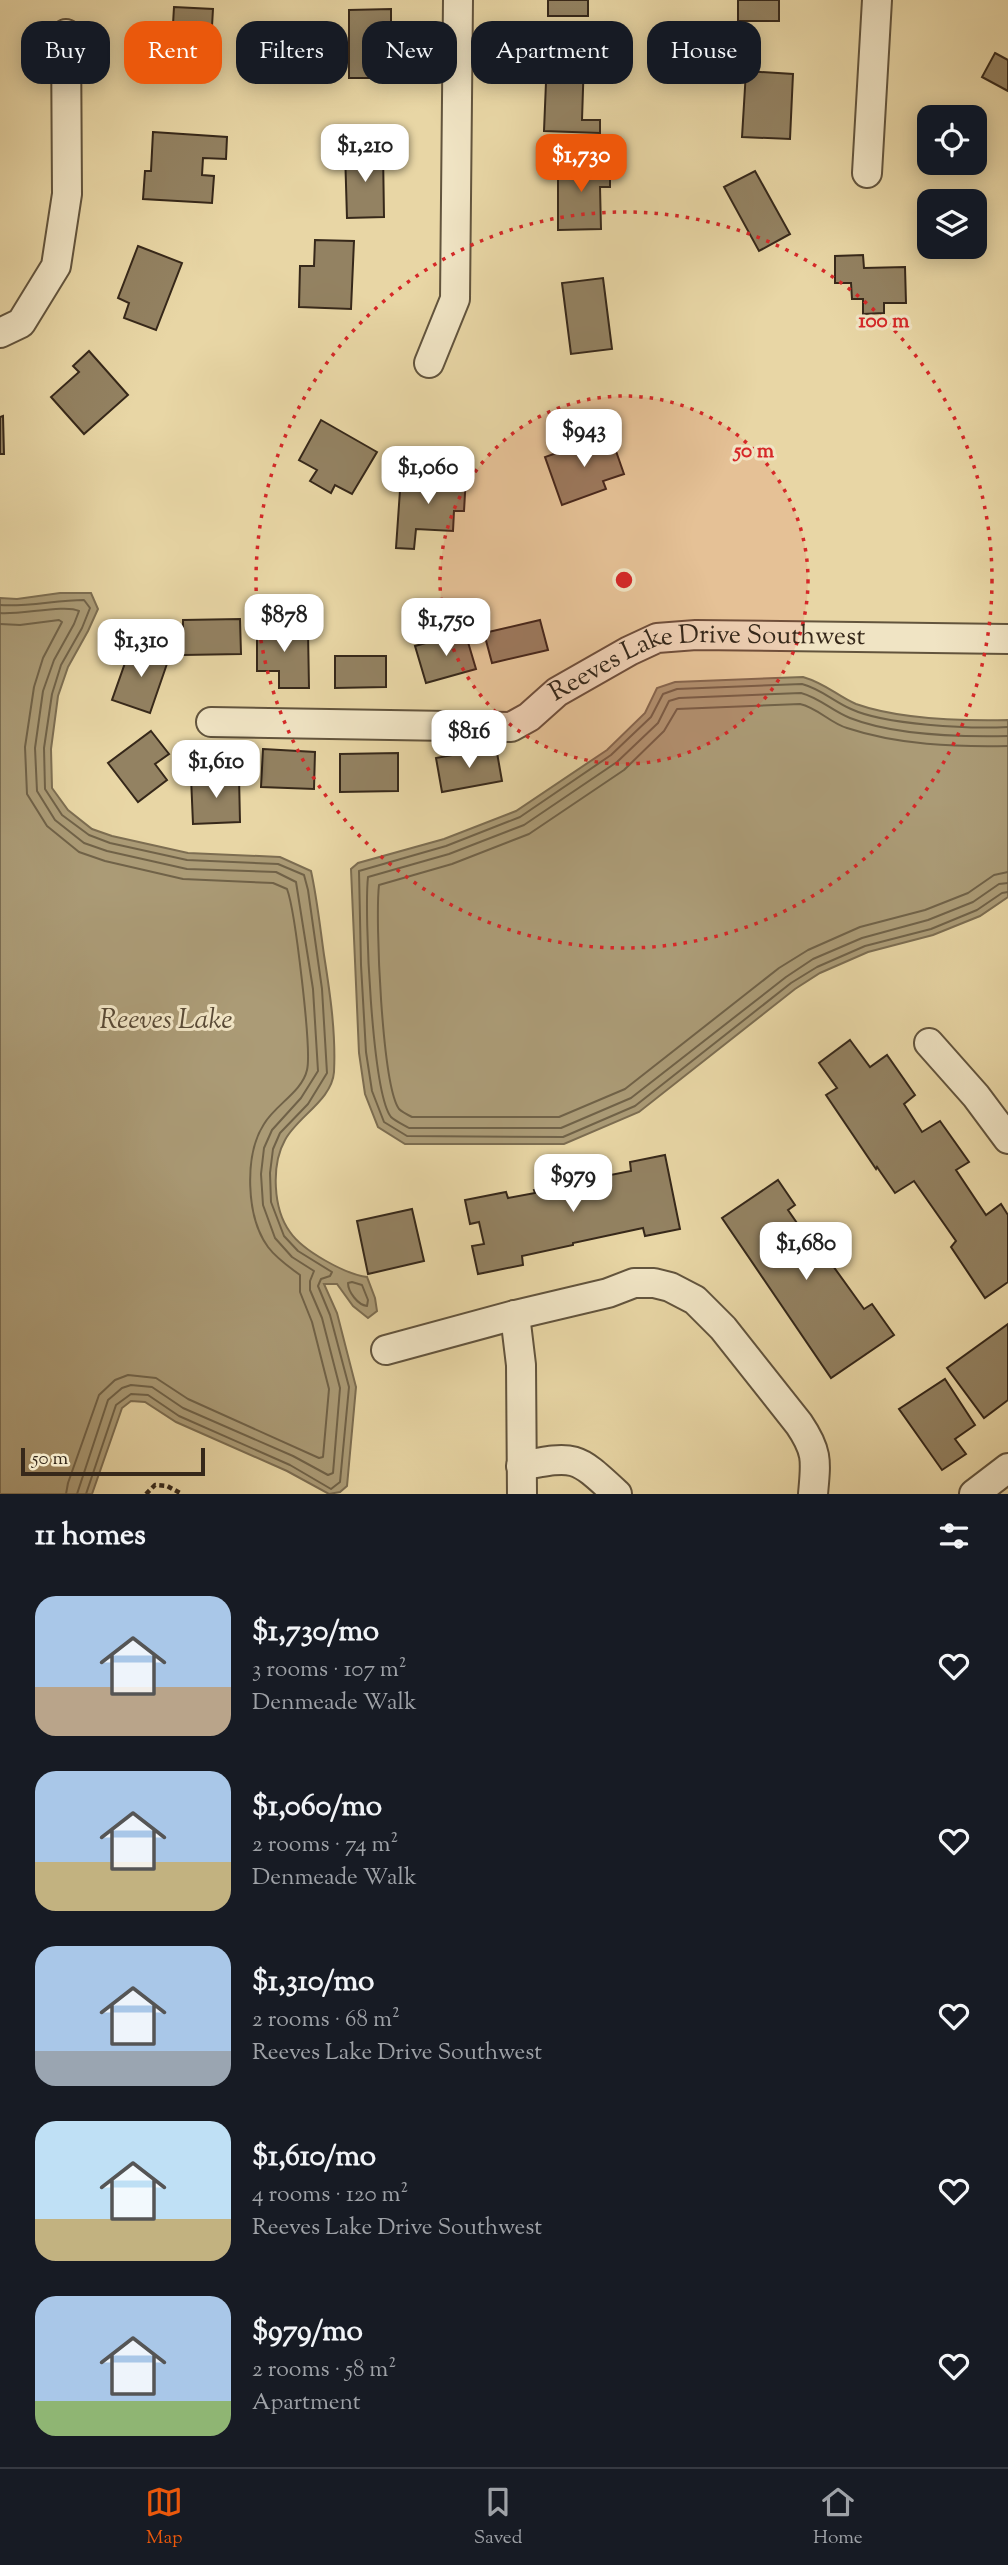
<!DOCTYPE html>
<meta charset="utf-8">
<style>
body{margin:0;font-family:"Sorts Mill Goudy",serif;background:#20242c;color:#f1f3f6;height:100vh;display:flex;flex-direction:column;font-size:26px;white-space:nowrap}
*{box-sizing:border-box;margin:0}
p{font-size:23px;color:#9ea1a6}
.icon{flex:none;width:38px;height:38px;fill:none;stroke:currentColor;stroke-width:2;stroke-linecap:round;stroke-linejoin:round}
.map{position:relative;height:1494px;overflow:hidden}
.details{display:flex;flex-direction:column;background:#171b24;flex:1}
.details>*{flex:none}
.guide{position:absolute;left:21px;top:21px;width:966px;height:63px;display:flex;gap:14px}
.fabs{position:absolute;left:917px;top:105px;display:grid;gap:14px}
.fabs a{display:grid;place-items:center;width:70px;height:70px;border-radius:14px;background:#171b24;box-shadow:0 4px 18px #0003;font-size:35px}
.scale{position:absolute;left:21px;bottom:18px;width:184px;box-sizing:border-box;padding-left:7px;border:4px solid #36281a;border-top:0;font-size:19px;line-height:24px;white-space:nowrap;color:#36281a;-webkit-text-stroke:5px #f0e4c4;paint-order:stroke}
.price{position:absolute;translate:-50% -60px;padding:0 16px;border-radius:14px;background:#fff;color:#222;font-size:23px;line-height:46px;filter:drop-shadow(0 2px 4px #0008)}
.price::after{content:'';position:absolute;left:50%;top:42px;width:21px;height:16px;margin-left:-10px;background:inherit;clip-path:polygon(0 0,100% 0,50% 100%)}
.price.selected{background:#ea580c;color:#fff}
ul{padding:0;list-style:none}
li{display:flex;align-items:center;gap:21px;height:175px;padding:0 35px}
li span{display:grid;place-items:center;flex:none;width:196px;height:140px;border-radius:21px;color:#555}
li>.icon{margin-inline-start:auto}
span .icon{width:84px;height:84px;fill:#fffc;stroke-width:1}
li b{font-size:30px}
h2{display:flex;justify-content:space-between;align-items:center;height:84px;padding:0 35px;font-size:30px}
.pill{padding:0 24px;border-radius:21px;background:#171b24;box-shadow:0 4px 18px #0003;font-size:24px;line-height:63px}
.pill.selected{background:#ea580c;color:#fff}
.menu{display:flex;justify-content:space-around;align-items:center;height:98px;border-top:2px solid #363941;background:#171b24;font-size:19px;color:#9ea1a6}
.menu a{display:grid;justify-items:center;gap:4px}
.menu .selected{color:#ea580c}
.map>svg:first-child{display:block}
</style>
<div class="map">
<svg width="1008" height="1494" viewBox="0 0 1008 1494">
<rect width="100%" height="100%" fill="#e8d6a5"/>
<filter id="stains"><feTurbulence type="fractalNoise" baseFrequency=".00286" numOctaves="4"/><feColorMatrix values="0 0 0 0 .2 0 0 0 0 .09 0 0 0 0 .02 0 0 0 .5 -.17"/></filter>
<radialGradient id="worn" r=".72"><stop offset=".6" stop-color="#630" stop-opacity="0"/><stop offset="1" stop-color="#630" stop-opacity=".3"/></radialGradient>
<g fill="#ab9b76" stroke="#7c6d51" stroke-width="2">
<path d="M60 593H91L98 609 88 631 68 667 58 696 51 749 52 788 68 810 92 829 112 836 188 853 280 857 311 871C317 898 320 927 324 955 330 993 336 1033 334 1072 332 1100 297 1117 285 1140 271 1165 273 1209 290 1232 303 1251 345 1274 367 1277L375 1298 377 1311 368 1318 353 1306 337 1284H324L337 1313 356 1387 347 1486 340 1492 329 1494 287 1471 176 1422 145 1402 131 1401 122 1408 92 1494H0V598L17 599Z"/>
<path d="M803 677C827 684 837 696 856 704 901 720 961 721 1008 720V897L980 916 933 935 868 952 820 973 795 989 639 1112 564 1144H405L378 1127 365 1094 359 1053 351 869 358 863 444 839 516 811 607 750 645 713 657 688 675 682Z"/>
</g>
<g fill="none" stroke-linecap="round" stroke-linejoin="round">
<g stroke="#706248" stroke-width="2">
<path d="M0 605C28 607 56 600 84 600L90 608 82 628 61 665 52 694 44 748 45 789 62 815 89 835 110 843 187 860 278 864 304 875 308 890 322 989 327 1073 308 1104 280 1133 273 1149 270 1173 271 1202 284 1236 298 1251 332 1272 330 1276 321 1279 318 1286 330 1315 349 1387 340 1482 331 1489 290 1465 179 1416 148 1395 131 1394 116 1405 86 1494"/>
<path d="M0 613C20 615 66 604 79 611L74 624 54 660 43 691 35 748 37 791 55 820 84 843 107 851 187 869 276 872 296 882 313 989 318 1071 301 1098 272 1130 264 1148 261 1174 263 1205 275 1238 292 1257 314 1271 310 1281V1290L322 1318 340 1388 333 1473 328 1475 293 1456 183 1408 152 1387 131 1385 122 1388 108 1400 77 1494"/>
<path d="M0 624 20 625 59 620 62 622 43 658 34 687 25 747 27 794 47 826 79 852 105 861 183 879 273 883 287 889C295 910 312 1050 307 1070 302 1092 275 1105 264 1124 244 1155 246 1217 268 1247 277 1259 288 1266 300 1275V1292L312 1322 329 1389 323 1457 319 1458 188 1399 156 1378 128 1375 115 1380 99 1395 68 1483 66 1494"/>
<path d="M1008 727C969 729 885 725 851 709 833 701 821 689 802 684L677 689 663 694 651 717 611 755 520 817 446 846 359 871 361 965 366 1052 372 1091 384 1122 407 1136 563 1137 635 1106 791 983 817 967 865 946 931 929 977 910 1002 893 1008 892"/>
<path d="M1008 736C961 737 893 735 850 718 832 711 820 698 801 693L679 698 669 701 658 723 617 762 524 825 449 854 368 877C364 912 372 1093 391 1117 395 1121 404 1125 409 1128H561L631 1098 786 977 813 959 862 938 928 920 973 902 999 884 1008 883"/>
<path d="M1008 746C955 747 898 745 847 728 830 723 818 708 800 704L677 709 664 731 624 770 529 834 452 864 379 885C375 919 382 1085 399 1109 402 1112 408 1115 412 1117H559L625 1089 779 968 808 950 860 927 925 910 968 893 994 875 1008 872"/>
<path d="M352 1282 362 1285 368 1300 367 1306C358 1305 348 1292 348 1283Z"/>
</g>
</g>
<g fill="#938262" stroke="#36281a" stroke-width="2">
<rect x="548" y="0" width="40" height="16"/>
<rect x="738" y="0" width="41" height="21"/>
<path d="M174 7 213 9 209 78 170 76Z"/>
<path d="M391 9V78H349V10Z"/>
<path d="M995 53 1008 60V91L982 77Z"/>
<path d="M547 58 584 59 582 120H600V133L544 131Z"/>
<path d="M746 71 793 74 790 139 742 137Z"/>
<path d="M153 132 227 137 226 159 203 158 202 175 214 176 212 203 143 199 145 171H151Z"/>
<path d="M345 151H383L384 217 347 218Z"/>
<path d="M610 161V187H600L601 229 558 230V162Z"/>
<path d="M755 171 790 234 759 251 724 187Z"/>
<path d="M315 240 354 241 351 309 299 307 300 266H314Z"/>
<path d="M138 246 182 263 156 330 124 318 129 303 118 298Z"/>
<path d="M863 255 864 268 905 267 906 303H884V313L863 314V299H852L851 283H835V256Z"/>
<path d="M603 278 612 349 571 354 562 283Z"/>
<path d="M89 351 128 395 84 434 51 397 79 372 73 366Z"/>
<path d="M3 416 4 454H0V417Z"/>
<path d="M321 420 377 452 352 494 335 485 331 493 310 481 317 470 299 460Z"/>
<path d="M610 434 624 474 603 481 606 489 562 505 545 457Z"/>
<path d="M437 475 466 476 464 511H454L453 531 416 529 414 549 396 548 401 476 436 478Z"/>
<path d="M240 619 241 654 183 655V620Z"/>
<path d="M540 620 548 650 492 663 484 633Z"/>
<path d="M257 622H290V632L308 631 309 688H279V671H257Z"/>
<path d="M465 632 476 669 426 683 415 646Z"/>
<path d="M131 646 169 658 150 713 112 700Z"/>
<path d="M335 656H386V687L335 688Z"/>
<path d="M151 731 169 754 155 764 167 780 138 802 108 763Z"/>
<path d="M496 747 502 781 442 792 436 758Z"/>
<path d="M263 749 315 752 314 789 261 787Z"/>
<path d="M398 753V791L340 792V754Z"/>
<path d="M239 776 240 822 193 824 191 777Z"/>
<path d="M850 1040 870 1067 887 1055 915 1095 904 1104 922 1132 940 1121 969 1162 956 1170 986 1215 1001 1204 1008 1215V1282L985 1298 951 1247 956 1241 914 1181 895 1193 877 1167 876 1169 826 1095 837 1088 819 1063Z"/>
<path d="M665 1155 680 1229 645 1236 643 1228 573 1243V1245L522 1256 523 1265 478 1274 472 1246 484 1244 479 1222 470 1224 465 1200 506 1192 508 1198 535 1193 534 1190 631 1171 630 1162Z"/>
<path d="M778 1180 795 1205 788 1210 806 1236 810 1234 864 1309 872 1304 894 1335 831 1378 722 1218Z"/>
<path d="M412 1209 424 1261 368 1274 357 1221Z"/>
<path d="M1008 1324V1400L984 1418 947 1368Z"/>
<path d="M945 1379 975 1425 955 1439 966 1454 942 1470 899 1409Z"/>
</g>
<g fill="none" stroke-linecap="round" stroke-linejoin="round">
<g stroke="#62543d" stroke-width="32">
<g id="street">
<path d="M867 173 877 0"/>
<path d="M0 333 21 323 56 266 67 194 66 34"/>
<path d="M429 363 455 299 458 0"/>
<path id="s1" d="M211 722 511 727 529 717 557 692 629 651 657 638 696 635 1008 639"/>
<path d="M929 1043 976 1096 1008 1139"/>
<path d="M515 1315 521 1365 522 1494"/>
<path d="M386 1350 515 1315 608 1293 634 1283H654L670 1287 695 1300 723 1328 799 1424C818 1452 816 1461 813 1494"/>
<path d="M521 1466C576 1455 576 1456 617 1494"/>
<path d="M974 1494 1008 1468"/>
</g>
</g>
<path stroke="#36281a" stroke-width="4.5" stroke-dasharray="5 3.5" stroke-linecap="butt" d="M146 1494 155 1485 167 1486 182 1494"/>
<use href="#street" stroke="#f0e4c4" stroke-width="28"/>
</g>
<circle cx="624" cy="580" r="184" fill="#d62828" fill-opacity=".12"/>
<g fill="none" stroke="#d62828" stroke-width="3.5" stroke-dasharray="3.5 7">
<circle cx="624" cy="580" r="184"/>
<circle cx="624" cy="580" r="368"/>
</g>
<g text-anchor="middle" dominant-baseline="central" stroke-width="6" stroke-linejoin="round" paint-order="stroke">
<g font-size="26" fill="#36281a" stroke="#f0e4c4">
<text stroke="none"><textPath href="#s1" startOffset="516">Reeves Lake Drive Southwest</textPath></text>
</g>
<g font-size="28" font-style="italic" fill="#594a36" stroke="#f0e4c4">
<text x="166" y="1021">Reeves Lake</text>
</g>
</g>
<circle cx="624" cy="580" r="10" fill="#d62828" stroke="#f0e4c4" stroke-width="3.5"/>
<g font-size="21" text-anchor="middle" font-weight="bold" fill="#d62828" stroke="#f0e4c4" stroke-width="6" stroke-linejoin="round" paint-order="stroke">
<text x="884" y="327">100 m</text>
<text x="754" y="457">50 m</text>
</g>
<rect width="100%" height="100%" filter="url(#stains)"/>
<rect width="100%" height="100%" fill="url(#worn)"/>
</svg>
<div class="fabs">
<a><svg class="icon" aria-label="locate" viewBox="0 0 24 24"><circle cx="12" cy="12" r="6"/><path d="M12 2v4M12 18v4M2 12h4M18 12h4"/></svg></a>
<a><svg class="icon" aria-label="layers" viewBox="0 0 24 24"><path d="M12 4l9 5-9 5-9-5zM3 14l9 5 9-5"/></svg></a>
</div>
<div class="scale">50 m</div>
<b class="price" style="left:365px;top:184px">$1,210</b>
<b class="price selected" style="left:581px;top:194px">$1,730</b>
<b class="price" style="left:584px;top:469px">$943</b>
<b class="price" style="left:428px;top:506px">$1,060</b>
<b class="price" style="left:284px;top:654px">$878</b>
<b class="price" style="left:446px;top:658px">$1,750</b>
<b class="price" style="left:141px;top:679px">$1,310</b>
<b class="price" style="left:469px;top:770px">$816</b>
<b class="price" style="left:216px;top:800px">$1,610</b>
<b class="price" style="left:573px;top:1214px">$979</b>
<b class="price" style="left:806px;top:1282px">$1,680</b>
<div class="guide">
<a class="pill">Buy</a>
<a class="pill selected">Rent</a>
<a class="pill">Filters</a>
<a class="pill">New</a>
<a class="pill">Apartment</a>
<a class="pill">House</a>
</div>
</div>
<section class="details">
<h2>11 homes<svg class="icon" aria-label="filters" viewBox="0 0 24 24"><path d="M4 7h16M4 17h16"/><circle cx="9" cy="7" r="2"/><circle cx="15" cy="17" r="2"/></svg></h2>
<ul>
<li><span style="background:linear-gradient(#a9c7e8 65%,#b9a48a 0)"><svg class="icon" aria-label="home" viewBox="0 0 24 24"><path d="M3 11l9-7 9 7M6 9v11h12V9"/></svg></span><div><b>$1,730/mo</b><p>3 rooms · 107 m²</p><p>Denmeade Walk</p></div><svg class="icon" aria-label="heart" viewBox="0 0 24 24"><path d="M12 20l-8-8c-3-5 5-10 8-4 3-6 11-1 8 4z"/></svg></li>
<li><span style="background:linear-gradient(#a9c7e8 65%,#c2b280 0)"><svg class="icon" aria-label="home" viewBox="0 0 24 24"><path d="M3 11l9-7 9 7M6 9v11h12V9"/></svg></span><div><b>$1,060/mo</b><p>2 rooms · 74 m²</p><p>Denmeade Walk</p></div><svg class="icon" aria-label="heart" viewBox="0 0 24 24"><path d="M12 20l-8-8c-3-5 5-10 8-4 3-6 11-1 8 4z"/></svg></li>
<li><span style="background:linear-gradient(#a9c7e8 75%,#9aa5b1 0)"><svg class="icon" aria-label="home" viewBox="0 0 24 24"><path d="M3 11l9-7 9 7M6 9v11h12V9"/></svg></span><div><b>$1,310/mo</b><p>2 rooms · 68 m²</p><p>Reeves Lake Drive Southwest</p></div><svg class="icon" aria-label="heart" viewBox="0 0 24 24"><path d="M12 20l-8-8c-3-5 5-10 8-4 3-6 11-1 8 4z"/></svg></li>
<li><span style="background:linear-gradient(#bfe0f5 70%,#c2b280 0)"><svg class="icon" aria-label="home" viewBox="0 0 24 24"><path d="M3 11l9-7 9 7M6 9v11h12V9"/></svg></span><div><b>$1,610/mo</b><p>4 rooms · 120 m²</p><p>Reeves Lake Drive Southwest</p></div><svg class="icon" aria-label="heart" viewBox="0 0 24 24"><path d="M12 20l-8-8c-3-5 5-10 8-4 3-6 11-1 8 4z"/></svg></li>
<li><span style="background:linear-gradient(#a9c7e8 75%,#8fb573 0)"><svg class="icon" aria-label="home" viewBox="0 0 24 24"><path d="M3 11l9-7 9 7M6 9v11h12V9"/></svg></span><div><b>$979/mo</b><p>2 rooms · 58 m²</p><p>Apartment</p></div><svg class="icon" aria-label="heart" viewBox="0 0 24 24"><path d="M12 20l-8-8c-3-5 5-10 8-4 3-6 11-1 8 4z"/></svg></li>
</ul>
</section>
<nav class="menu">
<a class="selected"><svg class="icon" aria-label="map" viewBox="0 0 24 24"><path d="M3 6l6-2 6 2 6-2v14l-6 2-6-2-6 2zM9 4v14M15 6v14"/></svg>Map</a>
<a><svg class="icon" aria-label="saved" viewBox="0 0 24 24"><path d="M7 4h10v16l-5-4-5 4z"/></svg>Saved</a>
<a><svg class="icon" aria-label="home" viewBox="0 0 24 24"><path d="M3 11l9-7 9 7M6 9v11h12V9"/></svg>Home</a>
</nav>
